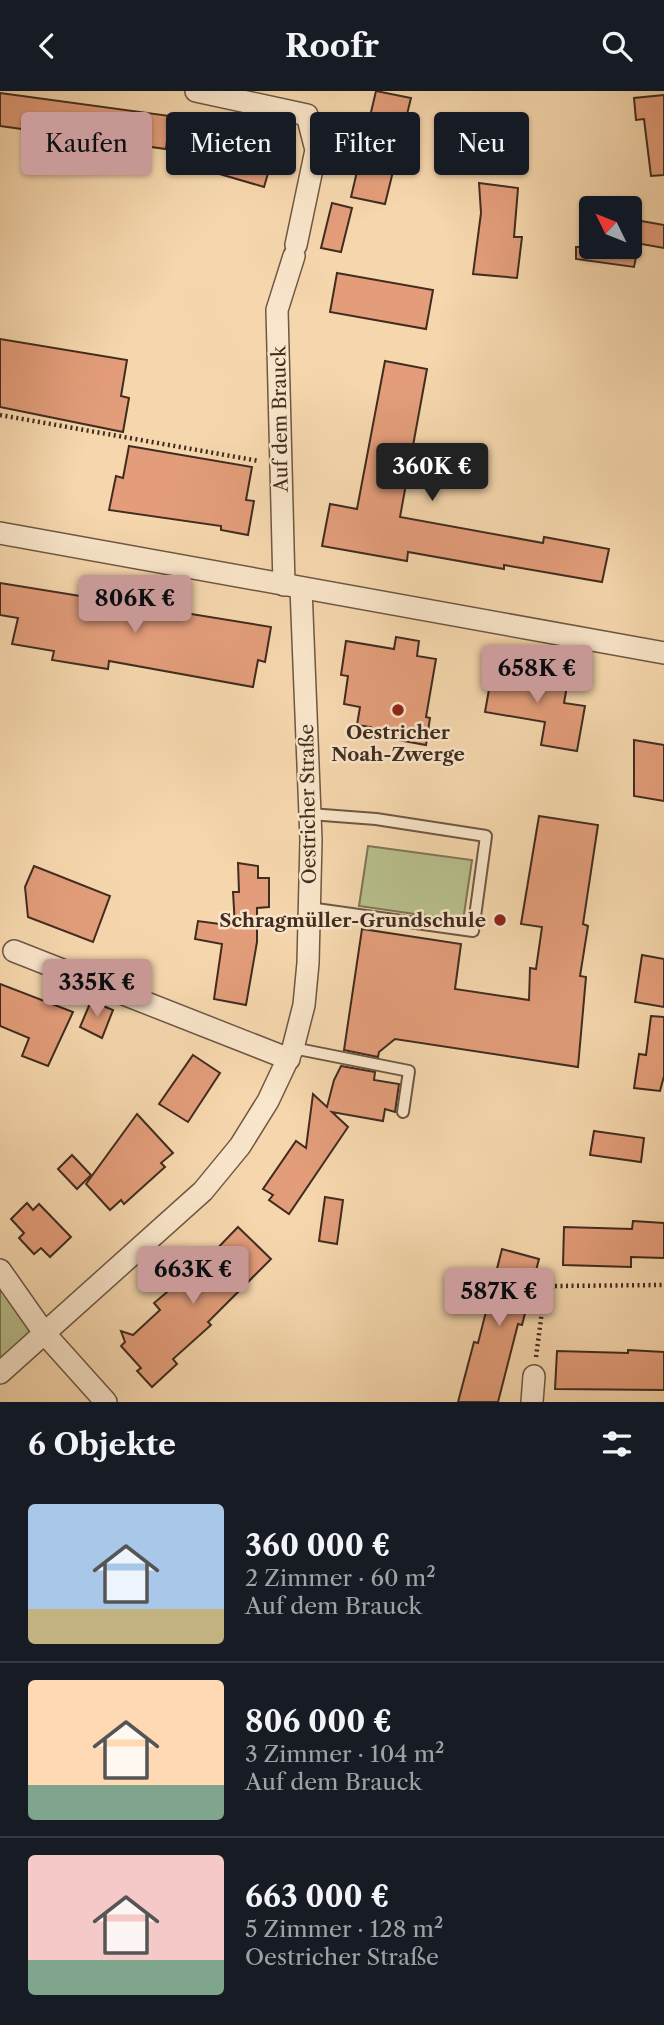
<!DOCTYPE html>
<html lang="de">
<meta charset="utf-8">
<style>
body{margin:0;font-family:"Libre Caslon Text",serif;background:#20242c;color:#f1f3f6;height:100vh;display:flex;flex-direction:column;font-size:26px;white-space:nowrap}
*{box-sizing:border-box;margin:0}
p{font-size:23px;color:#9ea1a6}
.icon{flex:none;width:38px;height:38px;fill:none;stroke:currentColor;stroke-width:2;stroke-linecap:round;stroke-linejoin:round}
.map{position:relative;height:1311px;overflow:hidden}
.panel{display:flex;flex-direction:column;background:#171b24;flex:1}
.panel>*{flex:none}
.guide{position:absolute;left:21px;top:21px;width:623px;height:63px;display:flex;gap:14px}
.needle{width:46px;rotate:313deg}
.buttons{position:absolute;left:579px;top:105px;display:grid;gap:14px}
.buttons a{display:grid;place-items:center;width:63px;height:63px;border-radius:7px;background:#171b24;box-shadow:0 2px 5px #0004;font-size:35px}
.price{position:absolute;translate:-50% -60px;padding:0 16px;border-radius:7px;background:#c59692;color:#111;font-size:23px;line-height:46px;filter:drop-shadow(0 2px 4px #0008)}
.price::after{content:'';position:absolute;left:50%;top:42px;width:21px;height:16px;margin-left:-10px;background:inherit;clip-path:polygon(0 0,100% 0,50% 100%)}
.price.selected{background:#222;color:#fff}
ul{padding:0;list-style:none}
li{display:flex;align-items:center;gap:21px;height:175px;padding:0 28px}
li+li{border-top:2px solid #363941}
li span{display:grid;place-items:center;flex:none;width:196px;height:140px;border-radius:7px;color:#555}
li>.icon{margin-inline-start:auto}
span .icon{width:84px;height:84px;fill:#fffc;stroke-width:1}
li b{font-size:30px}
h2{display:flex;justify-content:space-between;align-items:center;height:84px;padding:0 28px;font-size:30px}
.tag{padding:0 24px;border-radius:7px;background:#171b24;box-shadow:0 2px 5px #0004;font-size:24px;line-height:63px}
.tag.selected{background:#c59692;color:#111}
header{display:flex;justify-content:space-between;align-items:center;height:91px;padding:0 28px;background:#171b24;font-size:32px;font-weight:700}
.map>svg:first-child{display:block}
</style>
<header><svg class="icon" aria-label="back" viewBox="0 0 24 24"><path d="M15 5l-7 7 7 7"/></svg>Roofr<svg class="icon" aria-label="search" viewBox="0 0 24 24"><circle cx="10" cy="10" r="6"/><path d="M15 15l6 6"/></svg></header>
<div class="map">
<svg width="664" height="1311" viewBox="0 0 664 1311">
<rect width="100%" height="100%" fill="#f6d7ad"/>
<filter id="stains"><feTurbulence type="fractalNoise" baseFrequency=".00286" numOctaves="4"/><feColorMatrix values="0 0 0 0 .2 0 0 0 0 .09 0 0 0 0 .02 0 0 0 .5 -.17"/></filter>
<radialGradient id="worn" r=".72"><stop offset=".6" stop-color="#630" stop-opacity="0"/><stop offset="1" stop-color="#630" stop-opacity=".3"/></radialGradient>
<g fill="#b8bf8d" stroke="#7c7656" stroke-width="2">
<path d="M368 755 472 769 463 830 359 815Z"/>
<path d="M0 1179 45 1243 0 1282Z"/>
</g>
<g fill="#e39d7a" stroke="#402c20" stroke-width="2">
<path d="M376 0 411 7 385 113 351 106Z"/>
<path d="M0 2 170 25 166 58 0 35Z"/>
<path d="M664 4V84L651 85 644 28 636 29 634 7Z"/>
<path d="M209 43 274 62 264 96 199 77Z"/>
<path d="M479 92 518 97 514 146H522L517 187 473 183 481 122Z"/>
<path d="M332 112 352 117 341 161 321 157Z"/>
<path d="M630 128 664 134V157L630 151Z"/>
<path d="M576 156H638L634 176 576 168Z"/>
<path d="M337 182 433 199 426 238 330 221Z"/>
<path d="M0 248 127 269 121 305 129 307 123 341 0 316Z"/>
<path d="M385 270 427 278 400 426 543 452 544 446 609 458 602 491 504 474V478L408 461 407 470 322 455 330 413 357 418Z"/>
<path d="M129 355 252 376 246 409 254 410 248 444 221 439V435L109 419 116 385 123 387Z"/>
<path d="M0 492 271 536 265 571 258 569 253 596 109 570 108 578 52 569 54 560 12 553 18 527 0 524Z"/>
<path d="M396 546 419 550 417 565 436 568 426 626 430 627 426 654 370 644 371 636 357 634 360 616 344 613 348 585 341 584 346 550 394 558Z"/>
<path d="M493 576 568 589 564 612 585 615 577 660 541 654 545 631 485 621Z"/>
<path d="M634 649 664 654V710L634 705Z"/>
<path d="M539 725 598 734 583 833 588 835 580 885 586 886 578 976 395 948 379 961 378 966 344 959 362 838 461 853 455 898 529 909 530 877 536 878 542 836 521 833Z"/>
<path d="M238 772 258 775V787H269V816L257 817V851L246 914 214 908 222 853 195 848 198 830 235 835 233 801H239Z"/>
<path d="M34 775 110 805 93 851 28 826 25 796Z"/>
<path d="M642 864 664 868V916L635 911Z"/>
<path d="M0 893 73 921 48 975 22 965 29 947 0 935Z"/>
<path d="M91 910 113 919 102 947 80 936Z"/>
<path d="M651 925 664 926V985L660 1000 634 997 639 963 646 964Z"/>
<path d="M193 964 220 982 188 1031 159 1013Z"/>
<path d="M341 975 375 981 374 989 399 993 395 1021 385 1018 383 1030 332 1021 348 1036 289 1123 269 1109 273 1104 263 1098 296 1050 306 1057 313 1003 327 1016 334 989Z"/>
<path d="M137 1023 173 1062 161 1072 165 1076 145 1094 124 1113 121 1109 110 1119 86 1093Z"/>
<path d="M594 1040 644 1047 641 1071 590 1064Z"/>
<path d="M72 1064 91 1084 77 1098 58 1078Z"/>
<path d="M325 1106 343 1109 337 1153 319 1150Z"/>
<path d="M27 1112 33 1119 39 1113 71 1146 50 1166 41 1157 34 1163 19 1147 24 1142 11 1128Z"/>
<path d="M633 1130 664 1132V1167L631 1166V1176L563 1174 564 1136 632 1138Z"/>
<path d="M238 1136 271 1168 208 1231 211 1234 173 1268 177 1273 152 1296 137 1280 141 1277 121 1255 125 1251 121 1240 133 1244 160 1219 154 1212 210 1165Z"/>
<path d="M502 1158 539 1168 522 1234 518 1233 498 1311H458L474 1251 478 1252Z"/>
<path d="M628 1259 664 1261V1299L555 1298 557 1260 628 1262Z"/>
</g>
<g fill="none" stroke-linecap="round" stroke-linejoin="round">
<g stroke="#6e5743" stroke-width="14">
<g id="service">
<path d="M309 817 473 840 486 745 376 728 310 723"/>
<path d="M293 957 409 980 403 1021"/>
</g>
</g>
<g stroke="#6e5743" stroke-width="24">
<g id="minor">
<path d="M196 0 307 24 316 59 296 154"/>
<path d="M0 442 664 562"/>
<path d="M284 494 277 219 294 165"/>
<path d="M14 860 289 968"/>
<path d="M0 1179 45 1243 106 1311"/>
<path d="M0 1282 203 1100 240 1055 268 1010 293 957 304 914 308 872 311 749 301 497"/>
<path d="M532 1311 534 1285"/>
</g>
</g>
<g stroke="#402c20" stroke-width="4.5" stroke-dasharray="2 3.5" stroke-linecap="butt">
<path d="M0 324 259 370"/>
<path d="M536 1266 544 1205 553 1195 664 1194"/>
</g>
<use href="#service" stroke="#f9e5ca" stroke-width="10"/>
<use href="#minor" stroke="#f9e5ca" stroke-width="21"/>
</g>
<g fill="#8f2418" stroke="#f9e5ca" stroke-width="2.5">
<circle cx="398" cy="619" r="7"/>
<circle cx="500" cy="829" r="7"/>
</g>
<g text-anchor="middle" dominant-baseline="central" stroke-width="5" stroke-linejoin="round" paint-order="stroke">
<g font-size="19" fill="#402c20" stroke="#f9e5ca">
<text transform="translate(280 328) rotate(-91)">Auf dem Brauck</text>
<text transform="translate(308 713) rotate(-91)">Oestricher Straße</text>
</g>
<g font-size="19" font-weight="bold" fill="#402c20" stroke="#f9e5ca">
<text x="398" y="641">Oestricher<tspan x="398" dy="22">Noah-Zwerge</tspan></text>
<text x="486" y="829" text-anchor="end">Schragmüller-Grundschule</text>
</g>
</g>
<rect width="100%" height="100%" filter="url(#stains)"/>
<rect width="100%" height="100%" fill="url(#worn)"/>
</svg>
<div class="buttons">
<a><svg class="needle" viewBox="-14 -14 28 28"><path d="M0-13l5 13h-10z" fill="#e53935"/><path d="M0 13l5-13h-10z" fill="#9ea1a6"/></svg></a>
</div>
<b class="price selected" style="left:432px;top:412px">360K €</b>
<b class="price" style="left:135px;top:544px">806K €</b>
<b class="price" style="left:537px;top:614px">658K €</b>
<b class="price" style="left:97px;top:928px">335K €</b>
<b class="price" style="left:193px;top:1215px">663K €</b>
<b class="price" style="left:499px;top:1237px">587K €</b>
<div class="guide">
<a class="tag selected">Kaufen</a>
<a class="tag">Mieten</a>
<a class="tag">Filter</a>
<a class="tag">Neu</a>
</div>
</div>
<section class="panel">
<h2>6 Objekte<svg class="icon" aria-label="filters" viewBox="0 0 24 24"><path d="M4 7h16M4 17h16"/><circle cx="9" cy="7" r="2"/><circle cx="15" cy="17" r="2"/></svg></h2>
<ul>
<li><span style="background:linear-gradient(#a9c7e8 75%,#c2b280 0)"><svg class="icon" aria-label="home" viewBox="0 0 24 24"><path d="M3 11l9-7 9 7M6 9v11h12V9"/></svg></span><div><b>360 000 €</b><p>2 Zimmer · 60 m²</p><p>Auf dem Brauck</p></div></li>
<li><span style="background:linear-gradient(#ffd9b3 75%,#7fa58c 0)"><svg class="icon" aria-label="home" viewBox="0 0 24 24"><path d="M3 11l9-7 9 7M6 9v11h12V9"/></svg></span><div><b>806 000 €</b><p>3 Zimmer · 104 m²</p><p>Auf dem Brauck</p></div></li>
<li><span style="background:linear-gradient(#f6c9c9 75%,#7fa58c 0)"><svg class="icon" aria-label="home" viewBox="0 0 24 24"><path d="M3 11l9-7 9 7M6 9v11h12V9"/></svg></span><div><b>663 000 €</b><p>5 Zimmer · 128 m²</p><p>Oestricher Straße</p></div></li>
</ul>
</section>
